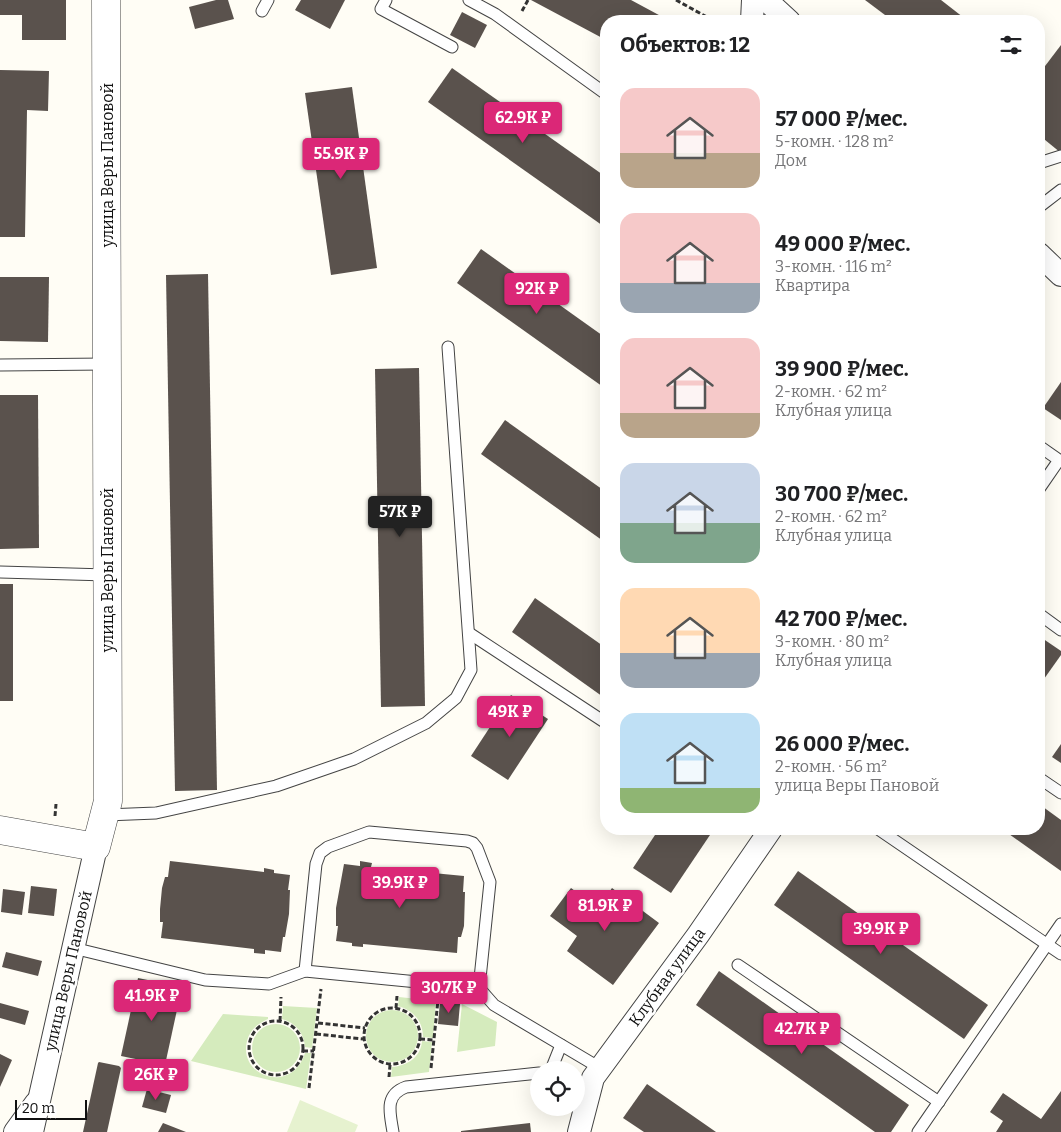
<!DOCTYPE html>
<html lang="ru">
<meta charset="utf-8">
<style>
body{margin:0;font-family:Bitter,serif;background:#f2f2f2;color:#202124;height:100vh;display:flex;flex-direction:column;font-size:19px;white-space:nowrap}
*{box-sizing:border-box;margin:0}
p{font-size:16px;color:#757577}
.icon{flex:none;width:28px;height:28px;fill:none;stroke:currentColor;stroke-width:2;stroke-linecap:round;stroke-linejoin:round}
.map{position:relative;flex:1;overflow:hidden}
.panel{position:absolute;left:600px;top:15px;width:445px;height:820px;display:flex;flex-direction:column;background:#fff;border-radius:20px;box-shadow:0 5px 20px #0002}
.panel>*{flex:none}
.buttons{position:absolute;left:530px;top:1061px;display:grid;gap:10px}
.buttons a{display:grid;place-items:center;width:55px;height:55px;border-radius:50%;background:#fff;box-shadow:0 5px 20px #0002;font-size:25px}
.scale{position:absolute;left:15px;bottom:12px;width:72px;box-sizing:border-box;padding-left:5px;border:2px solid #111;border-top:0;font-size:14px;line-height:18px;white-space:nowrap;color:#111;-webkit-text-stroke:4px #fff;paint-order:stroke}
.price{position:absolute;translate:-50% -42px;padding:0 11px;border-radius:5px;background:#db2777;color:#fff;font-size:16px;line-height:32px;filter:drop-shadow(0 1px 2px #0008)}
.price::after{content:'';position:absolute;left:50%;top:30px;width:15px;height:11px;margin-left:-8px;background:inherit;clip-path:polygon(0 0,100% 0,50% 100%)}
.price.on{background:#222;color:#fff}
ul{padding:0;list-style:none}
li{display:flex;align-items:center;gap:15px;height:125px;padding:0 20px}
li span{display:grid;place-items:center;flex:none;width:140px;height:100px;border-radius:15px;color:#555}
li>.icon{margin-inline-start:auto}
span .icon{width:60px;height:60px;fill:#fffc;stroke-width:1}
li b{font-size:21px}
h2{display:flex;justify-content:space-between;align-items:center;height:60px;padding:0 20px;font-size:21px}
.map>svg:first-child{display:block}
</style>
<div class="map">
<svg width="1061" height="1132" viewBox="0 0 1061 1132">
<rect width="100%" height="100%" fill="#fffdf5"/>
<g fill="#d5ebbd">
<path d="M399 997 436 1001 433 1038 423 1037C423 1021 413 1010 398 1006Z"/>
<path d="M462 1004 497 1022 495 1046 457 1052Z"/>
<path d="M283 1006 317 1008 312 1048 305 1047C304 1033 296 1023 282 1019Z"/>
<circle cx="392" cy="1036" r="26"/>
<path d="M223 1014 268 1017V1019C257 1024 250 1030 247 1041 238 1077 292 1095 305 1053H311L306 1089 191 1061Z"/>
<circle cx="276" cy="1048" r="24"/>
<path d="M422 1041 432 1042 429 1072 391 1077 392 1067C407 1066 421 1057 422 1041Z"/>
</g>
<path fill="#e6f2cf" d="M300 1100 358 1125 355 1132H287Z"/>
<g fill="#5a524d">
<path d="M0 0H66V40H22V15H0Z"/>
<path d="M216 0H228L234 19 195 29 189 7Z"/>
<path d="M301 0H345L330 29 295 10Z"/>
<path d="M531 0H631L670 21H606V40Z"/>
<path d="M865 0H941L968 21H893Z"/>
<path d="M462 12 487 25 475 48 450 35Z"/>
<path d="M1061 45V153L1039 135V74Z"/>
<path d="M452 68 606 177V228L428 102Z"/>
<path d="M0 70 49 71 48 111 27 110 25 237H0Z"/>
<path d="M352 87 377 268 331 275 305 93Z"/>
<path d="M481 249 606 338V389L457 283Z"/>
<path d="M208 274 217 790 175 791 166 275Z"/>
<path d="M0 277H49L48 342 0 341Z"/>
<path d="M419 368 425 706 381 707 375 369Z"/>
<path d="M1061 382V420L1043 408Z"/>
<path d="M0 395H38L39 548 0 549Z"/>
<path d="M505 420 606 492V543L481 454Z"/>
<rect x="0" y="584" width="13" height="117"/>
<path d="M535 598 606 648V699L512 632Z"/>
<path d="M1039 636 1061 651V655L1039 686Z"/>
<path d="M511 695 548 719 508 780 471 756Z"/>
<path d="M1061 744V763L1052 757Z"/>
<path d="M1039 804 1061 820V871L1002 829H1039Z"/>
<path d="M659 829H708L712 832 671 893 633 868Z"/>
<path d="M170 861 264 872V868L274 870V873L290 875 288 890H290L289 914 285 937H283L281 952 265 950V954L254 953V949L161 938 163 922H160V909L162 888 165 877H168Z"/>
<path d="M360 861 372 863 371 867 464 876 463 892H465L464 926 461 937H458L457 953 363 944V947L352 946V943L336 941 338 926H336V908L344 864 360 866Z"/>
<path d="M798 871 988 1005 964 1039 774 905Z"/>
<path d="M31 886 57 889 54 916 28 913Z"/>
<path d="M571 888 598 908 612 888 659 923 613 985 567 951 577 936 550 916Z"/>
<path d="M3 889 25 892 22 915 1 912Z"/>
<path d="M6 952 42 961 38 976 2 967Z"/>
<path d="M719 971 909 1105 891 1132H875L696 1005Z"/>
<path d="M138 978 182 987 165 1065 121 1056Z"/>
<path d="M440 1002 460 1004 458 1026 438 1024Z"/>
<path d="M0 1003 29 1011 25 1025 0 1018Z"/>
<path d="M0 1054 12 1060 0 1087Z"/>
<path d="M99 1062 119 1066 121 1068 107 1132H83L98 1063Z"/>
<path d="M647 1084 716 1132H644L623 1118Z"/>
<path d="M147 1089 171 1095 166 1113 142 1107Z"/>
<path d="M1061 1091V1132H996L1003 1121 990 1112 1003 1093 1041 1119Z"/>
<path d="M163 1123 186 1132H158Z"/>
<path d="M530 1123 531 1132H461V1131Z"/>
</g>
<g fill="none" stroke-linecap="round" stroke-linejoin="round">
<g stroke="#444" stroke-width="13">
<g id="service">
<path d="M386 0 381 9 452 47"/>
<path d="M469 0 495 14 606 94"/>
<path d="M262 11 268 0"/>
<path d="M1039 163 1061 156"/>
<path d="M1039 207 1061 190"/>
<path d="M0 365 107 364"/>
<path d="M1039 446 1059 460 1039 489"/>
<path d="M0 572 107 575"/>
<path d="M1039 614 1061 630"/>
<path d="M469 633 606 723"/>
<path d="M1039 778 1061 793"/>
<path d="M106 815 156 813 276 786 354 759 426 723 456 698 471 670 448 347"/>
<path d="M878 829 1061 954"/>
<path d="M73 948 205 980 269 984 305 971 479 988 494 1005 600 1068"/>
<path d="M738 965 939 1102"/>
<path d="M305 971 316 864 320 853 328 847 369 832 467 841 473 843 477 848 490 882 479 988"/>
<path d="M551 1070 561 1045"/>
<path d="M393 1132C390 1113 384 1095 406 1087L539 1073"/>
<path d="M918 1132 1061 924"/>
</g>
</g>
<g stroke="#444" stroke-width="24">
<g id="minor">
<path d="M766 0 789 21"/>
<path d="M752 21 753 0"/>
<path d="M1039 254 1061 275"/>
<path d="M15 1132 36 1103"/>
<path d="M32 1132 96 847"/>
<path d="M579 1132 593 1078 698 935 771 829"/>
</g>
</g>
<g stroke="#444" stroke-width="29">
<path id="tertiary" d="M0 830 96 847 108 801 106 0"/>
</g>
<g stroke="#333" stroke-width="3" stroke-dasharray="5 2.5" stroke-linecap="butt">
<path d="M676 0 714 21"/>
<path d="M522 11 528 0"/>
<path d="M55 816 56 804"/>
<circle cx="392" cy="1036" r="28"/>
<path d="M396 1008 397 996"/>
<path d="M280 1021 281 997"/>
<circle cx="276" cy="1048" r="27"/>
<path d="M318 1023 365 1028"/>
<path d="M316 1034 363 1039"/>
<path d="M420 1039 434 1040"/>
<path d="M303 1051H314"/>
<path d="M431 1068 438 1000"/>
<path d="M389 1077 390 1065"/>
<path d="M309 1088 321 989"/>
</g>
<use href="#service" stroke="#fff" stroke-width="11"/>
<use href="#minor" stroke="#fff" stroke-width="22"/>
<use href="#tertiary" stroke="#fff" stroke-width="28"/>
</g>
<g text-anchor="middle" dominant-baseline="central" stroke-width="5" stroke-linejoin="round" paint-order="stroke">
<g font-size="16" fill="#111" stroke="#fff">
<text transform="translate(107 165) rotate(-90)">улица Веры Пановой</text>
<text transform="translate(107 570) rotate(-90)">улица Веры Пановой</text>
<text transform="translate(68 971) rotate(-77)">улица Веры Пановой</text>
<text transform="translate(667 977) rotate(-54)">Клубная улица</text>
</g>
</g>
</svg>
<div class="buttons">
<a><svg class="icon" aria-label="locate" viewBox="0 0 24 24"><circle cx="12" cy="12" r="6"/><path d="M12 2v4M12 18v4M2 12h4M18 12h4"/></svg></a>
</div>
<div class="scale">20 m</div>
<b class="price" style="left:523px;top:144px">62.9K ₽</b>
<b class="price" style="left:341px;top:180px">55.9K ₽</b>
<b class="price" style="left:537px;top:315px">92K ₽</b>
<b class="price on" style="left:400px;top:538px">57K ₽</b>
<b class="price" style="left:510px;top:738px">49K ₽</b>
<b class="price" style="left:400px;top:909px">39.9K ₽</b>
<b class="price" style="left:605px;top:932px">81.9K ₽</b>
<b class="price" style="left:881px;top:955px">39.9K ₽</b>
<b class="price" style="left:449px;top:1014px">30.7K ₽</b>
<b class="price" style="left:152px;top:1022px">41.9K ₽</b>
<b class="price" style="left:802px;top:1055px">42.7K ₽</b>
<b class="price" style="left:156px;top:1101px">26K ₽</b>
<section class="panel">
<h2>Объектов: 12<svg class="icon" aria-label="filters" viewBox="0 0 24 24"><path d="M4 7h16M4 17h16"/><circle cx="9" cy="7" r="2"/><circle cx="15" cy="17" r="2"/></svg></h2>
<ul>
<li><span style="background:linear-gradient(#f6c9c9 65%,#b9a48a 0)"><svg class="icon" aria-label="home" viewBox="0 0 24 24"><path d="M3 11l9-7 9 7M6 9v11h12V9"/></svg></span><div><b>57 000 ₽/мес.</b><p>5-комн. · 128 m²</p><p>Дом</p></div></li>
<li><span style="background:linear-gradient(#f6c9c9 70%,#9aa5b1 0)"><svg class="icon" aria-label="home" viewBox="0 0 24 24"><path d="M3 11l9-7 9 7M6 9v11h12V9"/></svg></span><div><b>49 000 ₽/мес.</b><p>3-комн. · 116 m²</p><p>Квартира</p></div></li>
<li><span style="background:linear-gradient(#f6c9c9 75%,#b9a48a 0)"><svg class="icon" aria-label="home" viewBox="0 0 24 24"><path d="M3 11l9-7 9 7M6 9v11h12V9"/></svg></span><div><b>39 900 ₽/мес.</b><p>2-комн. · 62 m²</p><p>Клубная улица</p></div></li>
<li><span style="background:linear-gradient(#c9d6e8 60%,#7fa58c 0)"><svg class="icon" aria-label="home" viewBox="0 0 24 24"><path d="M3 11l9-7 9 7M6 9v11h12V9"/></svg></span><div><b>30 700 ₽/мес.</b><p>2-комн. · 62 m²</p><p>Клубная улица</p></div></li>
<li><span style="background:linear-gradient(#ffd9b3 65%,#9aa5b1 0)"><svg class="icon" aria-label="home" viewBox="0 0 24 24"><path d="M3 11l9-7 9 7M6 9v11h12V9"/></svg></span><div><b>42 700 ₽/мес.</b><p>3-комн. · 80 m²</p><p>Клубная улица</p></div></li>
<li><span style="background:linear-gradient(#bfe0f5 75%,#8fb573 0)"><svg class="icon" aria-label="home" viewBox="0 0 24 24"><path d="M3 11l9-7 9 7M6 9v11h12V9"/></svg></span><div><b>26 000 ₽/мес.</b><p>2-комн. · 56 m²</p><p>улица Веры Пановой</p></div></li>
</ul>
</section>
</div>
